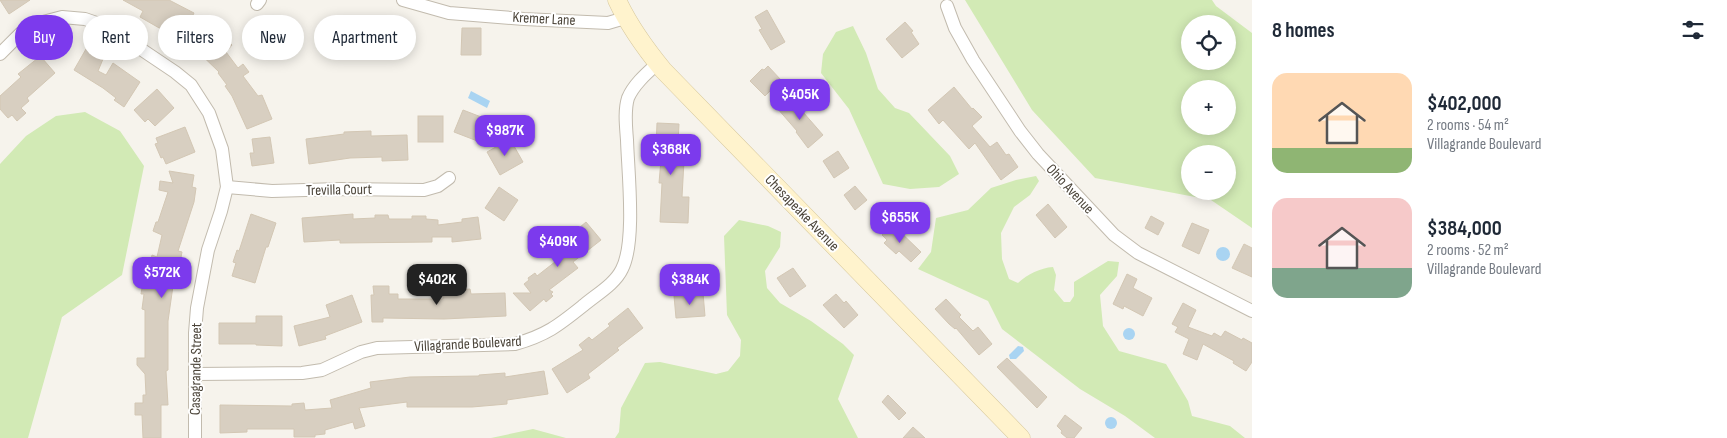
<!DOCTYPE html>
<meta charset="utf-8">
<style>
body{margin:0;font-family:"Sofia Sans Condensed",sans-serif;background:#f6f6f7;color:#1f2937;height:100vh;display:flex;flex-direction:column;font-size:19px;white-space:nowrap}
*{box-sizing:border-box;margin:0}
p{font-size:16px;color:#747a83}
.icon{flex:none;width:28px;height:28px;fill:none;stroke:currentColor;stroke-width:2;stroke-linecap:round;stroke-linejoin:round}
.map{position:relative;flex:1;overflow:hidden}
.details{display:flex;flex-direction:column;background:#fff;width:475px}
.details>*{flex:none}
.banner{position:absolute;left:15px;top:15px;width:475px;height:45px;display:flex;gap:10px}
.fabs{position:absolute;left:1181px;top:15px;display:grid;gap:10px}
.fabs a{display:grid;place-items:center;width:55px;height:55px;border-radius:50%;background:#fff;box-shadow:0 2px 12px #0003;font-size:25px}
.price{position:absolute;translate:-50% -42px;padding:0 11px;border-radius:10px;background:#7c3aed;color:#fff;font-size:16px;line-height:32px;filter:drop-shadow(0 1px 2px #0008)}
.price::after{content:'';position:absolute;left:50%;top:30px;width:15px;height:11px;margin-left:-8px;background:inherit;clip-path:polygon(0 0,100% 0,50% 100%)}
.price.on{background:#222;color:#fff}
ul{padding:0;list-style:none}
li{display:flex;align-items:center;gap:15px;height:125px;padding:0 20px}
li span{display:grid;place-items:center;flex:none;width:140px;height:100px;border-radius:15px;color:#555}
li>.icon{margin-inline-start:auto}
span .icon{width:60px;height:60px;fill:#fffc;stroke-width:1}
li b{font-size:21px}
h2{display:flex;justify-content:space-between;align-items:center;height:60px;padding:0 20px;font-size:21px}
.tag{padding:0 18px;border-radius:22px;background:#fff;box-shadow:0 2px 12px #0003;font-size:18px;line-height:45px}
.tag.on{background:#7c3aed;color:#fff}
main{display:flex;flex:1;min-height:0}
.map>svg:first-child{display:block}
</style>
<main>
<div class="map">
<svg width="1252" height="438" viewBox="0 0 1252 438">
<rect width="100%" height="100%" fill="#f6f3ec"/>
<g fill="#d2eab5" fill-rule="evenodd">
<path d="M965 0H1212L1216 6 1252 33V228L1211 200 1095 178 1032 110ZM1190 24H1228V61H1190ZM1190 89H1228V126H1190ZM1190 154H1228V191H1190Z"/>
<path d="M853 26 866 53 878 89 895 108 909 113 950 156 959 174 939 187 910 189 883 184 849 109 821 73 823 54 836 32Z"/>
<path d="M85 112 120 131 144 166 122 275 62 317 28 438H0V164L26 136 56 116Z"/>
<path d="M1036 176 1039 181 1030 195 1014 207 1001 233 1002 259 1009 279 1018 283C1028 274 1040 268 1053 267L1056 275 1054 290 1064 302H1070L1074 296V282L1108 261 1119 262 1117 276 1100 295 1103 326 1119 351 1166 364 1188 401 1192 416 1230 426 1245 438H1155L1125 416 1080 389 1002 329 988 301 918 269 931 252 936 218 968 210 991 188 1016 180Z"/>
<path d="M739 220 768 226 781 232 780 247 765 271 767 288 780 303 811 321 843 344 854 355 838 399 858 438H615L619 432 621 408 645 363 660 362 716 374 728 371 740 356 741 340 727 315 724 236Z"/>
<path d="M533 429 566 438H490H491Z"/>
</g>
<g fill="#a9d4f2">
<path d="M471 91 490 101 487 108 468 98Z"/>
<path d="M512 120 520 134 513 138 505 124Z"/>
<circle cx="1223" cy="254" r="7"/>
<circle cx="1129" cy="334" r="6"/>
<path d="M1018 346 1023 347 1024 351 1016 359H1010L1009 355Z"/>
<circle cx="1111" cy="423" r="6"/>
</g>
<g fill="#d8cfc1" stroke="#d3c7b4">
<path d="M0 0H30L9 14Z"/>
<path d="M123 0H169L194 13 192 17 211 29 218 21 225 27 219 33 232 45 226 52 238 68 243 64 249 72 243 76 258 96 262 95 272 119 247 129 232 96 225 86 227 85 218 73 219 72 190 44 170 31 168 33 140 17 143 11Z"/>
<path d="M767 10 785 42 771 50 759 30 762 29 755 17Z"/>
<path d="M905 22 913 31 911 32 919 44 902 58 886 39Z"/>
<path d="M462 28H481V55H461Z"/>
<path d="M86 49 103 59 98 71 106 75 113 63 140 82 124 107 114 100 116 98 103 88 74 70Z"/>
<path d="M38 58 40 60 42 58 55 73 27 98 29 101 21 108 26 113 17 121 12 115 8 118 0 109V96L21 77 18 74Z"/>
<path d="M768 66 781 80 765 96 750 81 762 69 764 70Z"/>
<path d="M954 87 972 109 973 108 982 117 972 126 990 147 997 142 1006 155 1009 154 1018 167 1001 180 975 143 969 149 943 120 939 124 928 110Z"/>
<path d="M157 89 174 108 155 126 148 119 145 122 134 110Z"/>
<path d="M794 93 800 101 796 104 823 135 808 148 796 132 797 131 777 108Z"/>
<path d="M463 110 489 120 480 142 454 132Z"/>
<rect x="418" y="116" width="25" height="26"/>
<path d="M657 123 679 124 677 161H684L682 197H689L688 223 660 222 662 183H659L662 148 656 147Z"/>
<path d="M185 127 195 152 166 164 163 157 161 158 155 144 158 143 156 138Z"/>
<path d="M371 131V136L407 135 408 160 382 161V157L350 158 309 164 306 139 344 134V132Z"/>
<path d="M270 137 274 163 252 166 250 153H254L252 139Z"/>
<path d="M510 139 523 162 500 175 487 152Z"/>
<path d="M838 151 849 168 834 178 823 161Z"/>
<path d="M169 171 194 175 192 187 196 188 194 202 178 251 182 252 180 263 176 262 170 286H173L168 321V370L166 371 168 405H161V438H143L142 415H135V403H143V395H146L145 374 137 365V358H145V310L142 309 144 294H141L143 282H146L152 255 157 257 162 235 153 231 156 222H158L168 192 159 190 160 181 173 183Z"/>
<path d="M855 186 867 200 855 210 844 195Z"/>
<path d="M499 187 518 200 504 221 485 208Z"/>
<path d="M1048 204 1067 227 1055 238 1036 215Z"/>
<path d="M251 214 276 223 268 247H266L255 283 232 276 236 263 233 262 237 250 239 251Z"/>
<path d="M353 214V219L375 218V215H388L389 219H412V216H426V219L438 220V225L462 222V219L478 217 481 239 452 242V237H432V242L340 243V240L304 242 302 218Z"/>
<path d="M1151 216 1164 223 1158 235 1145 228Z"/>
<path d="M586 222 601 240 573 262 578 268 549 290 553 292 551 294 553 296 546 302 544 299 530 311 513 293H531L524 284 529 280 528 278 535 273 537 276 574 247 567 238Z"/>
<path d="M1192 223 1209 230 1199 254 1182 246Z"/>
<path d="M892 224 921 252 911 262 899 251 896 254 884 243 887 240 882 235Z"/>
<path d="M1244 244 1252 248V277L1232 268Z"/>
<path d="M793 268 806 286 790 297 777 278Z"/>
<path d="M1127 274 1137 279 1133 288 1152 298 1143 316 1124 306 1123 309 1113 304Z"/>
<path d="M373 286H389V294H398V299H443V291L470 289 471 294 505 293 506 316 444 319 383 318V322H372L371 295H374Z"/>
<path d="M703 293 705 316 676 318 674 296Z"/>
<path d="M836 294 844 303 846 301 858 315 844 328 823 305Z"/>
<path d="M352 295 362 322 325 336 326 339 299 346 294 326 330 317 326 305Z"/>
<path d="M946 299 961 315 959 317 973 331 978 327 992 344 979 355 956 328 955 329 949 324 935 309Z"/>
<path d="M1183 303 1196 310 1188 327 1212 336 1214 333 1221 337 1225 331 1242 340 1243 338 1252 343V362L1246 371 1233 363 1234 361 1203 344 1197 360 1183 354 1189 339 1175 332 1178 327 1172 324Z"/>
<path d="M628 308 643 328 617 348 619 350 588 374 590 378 567 393 552 369 583 350 579 345 589 337 592 340 610 326 608 324Z"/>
<path d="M256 316H282V346L256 345V344H219V323H256Z"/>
<path d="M1007 358 1047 397 1037 408 997 367Z"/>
<path d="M544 371 548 394 507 400V404L472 407H407V402L359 408 365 426 355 429 353 422 325 430V434L315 435V437H294V429H247V432L220 433V405L292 406V404L304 403 305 410 332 408 330 400 371 388 370 382 410 377 479 376V375L505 373V377Z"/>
<path d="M888 395 906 413 899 420 882 402Z"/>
<path d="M1065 415 1082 428 1074 438H1067L1061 433 1062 431 1057 426Z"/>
<path d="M913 427 925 438H903Z"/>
</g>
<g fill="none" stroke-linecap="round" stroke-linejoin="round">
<g stroke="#c2bbae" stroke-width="14">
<g id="street">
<path d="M403 0 449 13 524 19 608 23 625 18"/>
<path d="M257 4 260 0"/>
<path d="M947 6 955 28 973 60 1020 131 1038 154 1114 235 1138 253 1252 311"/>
<path d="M0 54 21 33 43 22 62 17 85 19 108 27 175 72 191 85 209 113 222 149 227 187 221 211 208 250 197 308 195 333V438"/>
<path d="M227 187 272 191 339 189 424 190 438 186 449 178"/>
<path d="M195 374 302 373 322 370 361 352 377 348 515 344C547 335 559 325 584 305 597 294 615 284 622 269 636 242 628 172 627 140 626 126 624 111 628 98 634 84 647 73 658 63"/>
</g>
</g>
<g stroke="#d6c79b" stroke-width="19">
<path id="secondary" d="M617 0C629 26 645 48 663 70L1021 438"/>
</g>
<use href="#street" stroke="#fff" stroke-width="12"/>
<use href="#secondary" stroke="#fff3cd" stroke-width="18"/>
</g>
<g text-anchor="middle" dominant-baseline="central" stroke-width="4" stroke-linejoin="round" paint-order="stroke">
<g font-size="15" fill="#4b4439" stroke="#fff">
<text transform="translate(544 19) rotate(3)">Kremer Lane</text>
<text transform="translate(1070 189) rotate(47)">Ohio Avenue</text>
<text transform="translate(339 190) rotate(-1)">Trevilla Court</text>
<text transform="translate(802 213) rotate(46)">Chesapeake Avenue</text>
<text transform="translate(468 344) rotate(-3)">Villagrande Boulevard</text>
<text transform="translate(196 369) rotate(-89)">Casagrande Street</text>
</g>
</g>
</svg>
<div class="fabs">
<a><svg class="icon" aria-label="locate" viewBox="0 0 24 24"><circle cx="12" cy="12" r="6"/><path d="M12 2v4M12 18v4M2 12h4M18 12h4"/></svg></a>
<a>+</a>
<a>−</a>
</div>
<b class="price" style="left:800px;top:121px">$405K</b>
<b class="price" style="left:505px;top:157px">$987K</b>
<b class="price" style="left:671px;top:176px">$368K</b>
<b class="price" style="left:900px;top:244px">$655K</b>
<b class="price" style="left:558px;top:268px">$409K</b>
<b class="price" style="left:162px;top:299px">$572K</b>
<b class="price on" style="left:437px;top:306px">$402K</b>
<b class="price" style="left:690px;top:306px">$384K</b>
<div class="banner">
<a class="tag on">Buy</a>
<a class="tag">Rent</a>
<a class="tag">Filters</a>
<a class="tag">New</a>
<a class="tag">Apartment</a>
</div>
</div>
<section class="details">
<h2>8 homes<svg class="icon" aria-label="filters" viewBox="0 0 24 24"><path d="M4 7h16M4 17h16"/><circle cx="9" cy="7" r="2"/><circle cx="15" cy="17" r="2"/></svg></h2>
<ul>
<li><span style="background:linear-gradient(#ffd9b3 75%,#8fb573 0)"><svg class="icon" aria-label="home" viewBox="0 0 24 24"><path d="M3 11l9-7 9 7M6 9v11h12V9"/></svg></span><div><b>$402,000</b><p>2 rooms · 54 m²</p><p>Villagrande Boulevard</p></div></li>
<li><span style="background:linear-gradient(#f6c9c9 70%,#7fa58c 0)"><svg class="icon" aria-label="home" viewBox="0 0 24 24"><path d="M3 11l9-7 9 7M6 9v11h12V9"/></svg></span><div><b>$384,000</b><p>2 rooms · 52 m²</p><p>Villagrande Boulevard</p></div></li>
</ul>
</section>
</main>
